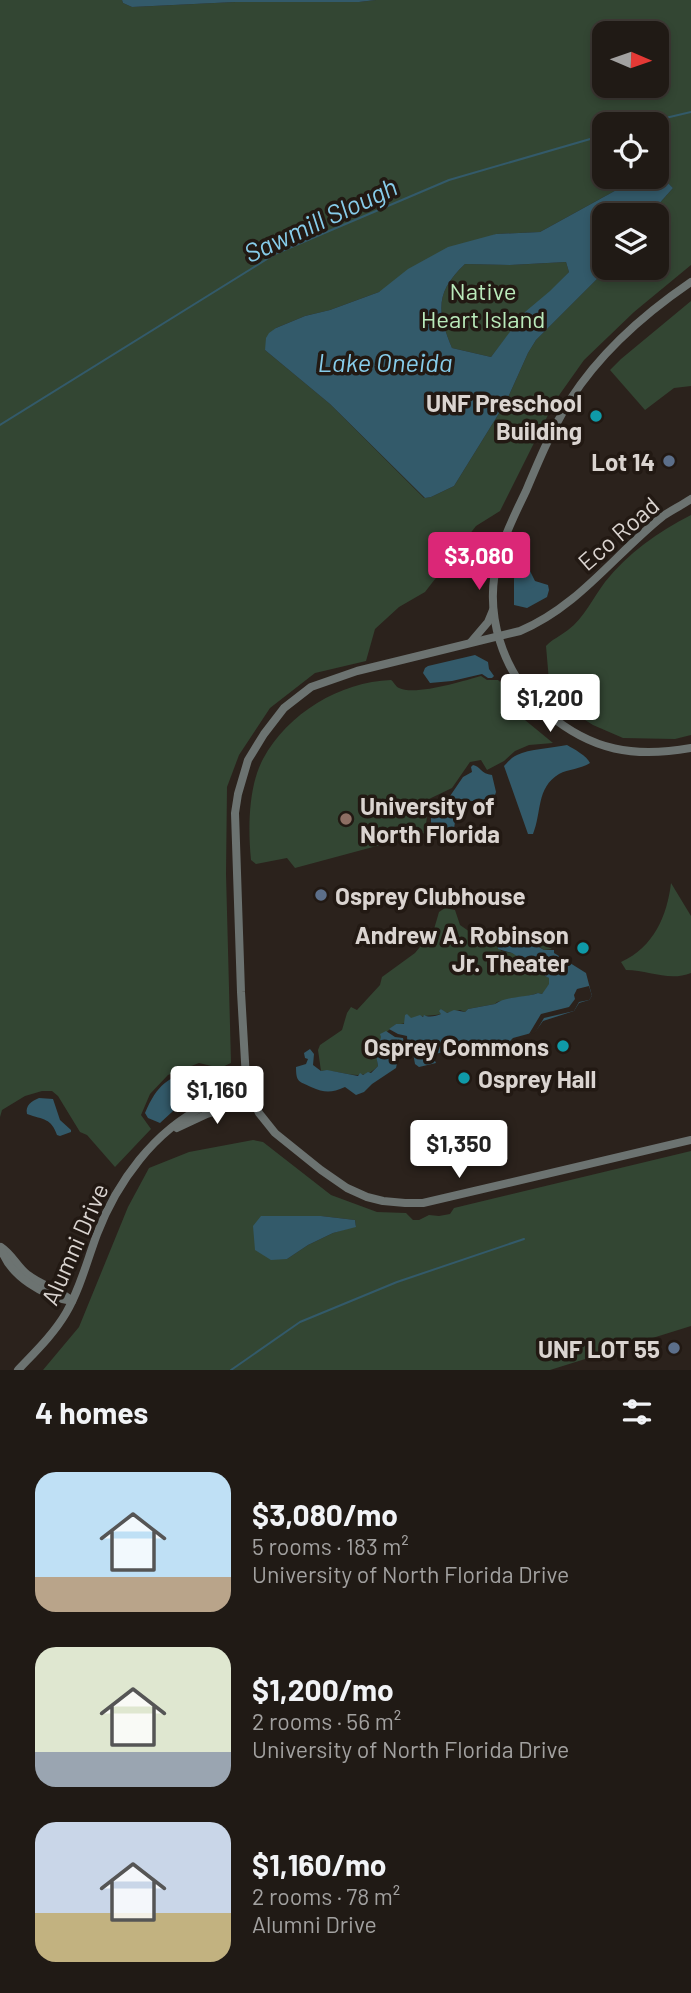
<!DOCTYPE html>
<meta charset="utf-8">
<style>
body{margin:0;font-family:Barlow,sans-serif;background:#2d2722;color:#f1f3f6;height:100vh;display:flex;flex-direction:column;font-size:26px;white-space:nowrap}
*{box-sizing:border-box;margin:0}
p{font-size:23px;color:#a2a1a0}
.icon{flex:none;width:38px;height:38px;fill:none;stroke:currentColor;stroke-width:2;stroke-linecap:round;stroke-linejoin:round}
.map{position:relative;height:1370px;overflow:hidden}
.sheet{display:flex;flex-direction:column;background:#201a15;flex:1}
.sheet>*{flex:none}
.needle{width:46px;rotate:92deg}
.tools{position:absolute;left:592px;top:21px;display:grid;gap:14px}
.tools a{display:grid;place-items:center;width:77px;height:77px;border-radius:14px;background:#201a15;box-shadow:0 4px 10px #0003,0 0 0 2px #3d3834;font-size:35px}
.price{position:absolute;translate:-50% -60px;padding:0 16px;border-radius:7px;background:#fff;color:#222;font-size:23px;line-height:46px;filter:drop-shadow(0 2px 4px #0008)}
.price::after{content:'';position:absolute;left:50%;top:42px;width:21px;height:16px;margin-left:-10px;background:inherit;clip-path:polygon(0 0,100% 0,50% 100%)}
.price.current{background:#db2777;color:#fff}
ul{padding:0;list-style:none}
li{display:flex;align-items:center;gap:21px;height:175px;padding:0 35px}
li span{display:grid;place-items:center;flex:none;width:196px;height:140px;border-radius:21px;color:#555}
li>.icon{margin-inline-start:auto}
span .icon{width:84px;height:84px;fill:#fffc;stroke-width:1}
li b{font-size:30px}
h2{display:flex;justify-content:space-between;align-items:center;height:84px;padding:0 35px;font-size:30px}
.map>svg:first-child{display:block}
</style>
<div class="map">
<svg width="691" height="1370" viewBox="0 0 691 1370">
<rect width="100%" height="100%" fill="#2b221c"/>
<g fill="#334633" fill-rule="evenodd">
<path d="M0 0H122L123 3 132 7 235 2H359L376 0H691V265L634 312 584 360 555 401 500 511 476 526 425 592 399 607 375 629 366 661 315 673 270 708 239 755 227 787 226 874 231 1063 220 1068 199 1063 168 1075 150 1094 141 1115 151 1129 115 1167 87 1135 80 1132 58 1096 52 1091H42L25 1096 2 1110 0 1117ZM604 33H656V86H604ZM604 124H656V171L673 188 649 215H656V268H608L536 340 528 353 506 402 454 486 431 497 424 498 330 404 265 350 276 328 305 316 330 310 379 292 496 234 540 232 640 177H604Z"/>
<path d="M566 262 569 272 505 339 491 357 452 348C437 312 435 292 465 264L510 265Z"/>
<path d="M691 301V386L674 388 645 410 610 370 621 359Z"/>
<path d="M691 515V735L675 739 623 738 593 725 571 711 549 681 546 646C554 638 559 637 568 630 584 618 593 598 605 582 628 553 658 532 691 515Z"/>
<path d="M481 676 487 680H498L507 688 525 720 553 743 529 745 515 751 504 761 487 770 481 760 470 762 452 788 429 799 425 833 295 868 287 858 256 864 251 860C248 830 248 787 263 759 288 713 340 682 391 680 394 682 395 686 399 688 415 696 463 681 481 676Z"/>
<path d="M671 883 691 916V973C669 982 649 970 626 970L621 962C654 947 667 916 671 883Z"/>
<path d="M445 908 455 910 460 925 470 932H523L552 949 544 950 534 943 513 934 497 936 498 946 501 951 512 953 527 959 528 962 538 963V970L541 968 545 976 550 978 549 985C546 988 545 991 542 994L538 993C524 998 511 998 497 1002L495 1004 468 1009 465 1012 460 1010 446 1013 441 1009V1014C434 1016 426 1015 418 1017 409 1020 405 1025 396 1024 380 1037 374 1045 378 1066 362 1084 340 1069 321 1071L318 1050 320 1045 342 1030 347 1013 351 1007 357 1010 380 985 382 977 415 953 424 942 432 936 439 912Z"/>
<path d="M253 1140 263 1142 331 1195 377 1212 406 1213 413 1220H419L429 1215 439 1216 450 1214 454 1208 691 1151V1326L550 1370H43L79 1327 128 1207 149 1168 189 1152ZM261 1216H321L355 1220 356 1226 333 1233 308 1245 287 1259Z"/>
</g>
<g fill="#335a6a" fill-rule="evenodd">
<path d="M122 0H376L359 2H235L132 7 123 3Z"/>
<path d="M656 171 673 188 649 215H604V268H608L536 340 528 353 506 402 454 486 431 497 425 498 330 404 265 350 266 338 269 333 276 328 305 316 330 310 379 292 408 269 448 247 496 234 540 232 640 177H656ZM566 262 569 272 550 291 525 312 491 357 452 348C437 312 435 292 465 264L510 265Z"/>
<path d="M520 559H527L530 571 535 581 548 585 549 590 547 597 527 608 514 605V579L517 561Z"/>
<path d="M475 655 488 662 489 669 494 676 492 678H488L482 674 452 681 430 683 423 673 425 668 428 666Z"/>
<path d="M567 745C574 749 587 756 590 763 581 769 568 769 559 774 536 788 542 812 533 834H528L504 766C508 762 512 757 517 755 529 749 552 748 567 745Z"/>
<path d="M473 765C480 766 481 774 492 775L496 792 493 801H461L457 807 454 829H434L431 826C431 816 431 809 436 800L448 799 463 777 472 772 471 767Z"/>
<path d="M500 932 522 937 544 950H554V953L586 973 592 996 589 1000 579 1003 574 1011 543 1021 535 1032 513 1038 508 1043 486 1051 469 1050 453 1043 449 1046 448 1051 435 1054 434 1059 436 1063 419 1067 415 1064 413 1053 408 1050 407 1036 398 1034 389 1029 396 1024H404L405 1015 407 1014 411 1018 420 1015 423 1017 424 1015C429 1018 436 1016 441 1014L439 1011 441 1009 447 1013 454 1010 465 1012 468 1009 495 1004C507 996 524 998 538 993L542 994 549 984V978L545 976 541 969 537 970V963L529 965 527 959 520 958 512 953 498 949 497 936Z"/>
<path d="M386 1031 395 1037 403 1038 405 1049 399 1054 396 1068 372 1084 364 1092 356 1095 345 1087C331 1093 325 1093 311 1087 299 1081 296 1083 296 1067L306 1064 308 1059 305 1058 304 1053 310 1049 314 1054 313 1065 321 1071 327 1070 358 1076 360 1073 363 1075 368 1072 371 1073 378 1066 376 1055 381 1037 380 1034Z"/>
<path d="M197 1070 217 1075 222 1081 219 1088 195 1094 185 1100 160 1123 148 1118 145 1113C157 1085 168 1076 197 1070Z"/>
<path d="M39 1098 53 1099 60 1120 71 1130V1132L60 1136 57 1135C51 1118 44 1120 27 1114 25 1105 32 1101 39 1098Z"/>
<path d="M261 1216H321L355 1220 356 1227 333 1233 308 1245 287 1259 271 1260 255 1250 253 1226Z"/>
</g>
<path fill="#2b221c" d="M589 986 592 996 589 1000 579 1002 574 1011 544 1018 535 1033 529 1034 541 1014 569 1007 575 999 574 995 577 989Z"/>
<g fill="none" stroke-linecap="round" stroke-linejoin="round">
<g stroke="#335a6a" stroke-width="2">
<path d="M640 124 691 112"/>
<path d="M0 425 275 254 449 180 604 135"/>
<path d="M231 1370 300 1322 397 1282 524 1239"/>
</g>
<g stroke="#6c7371" stroke-width="8">
<path d="M691 282C644 314 600 353 570 400 552 429 539 460 526 491 516 512 505 533 499 555 482 612 502 674 547 713 592 751 634 758 691 748"/>
<path d="M691 499C682 505 672 510 663 516 615 554 578 607 520 631L357 671 311 687 284 708 264 734 248 760 238 794 235 813 241 992 246 1079 250 1094 259 1113 275 1133 321 1170 347 1188 367 1197 383 1201 405 1203H423L691 1140"/>
<path d="M471 642 488 622 493 610"/>
<path d="M177 1128 207 1114 240 1103 250 1094"/>
<path d="M1 1247C13 1255 17 1267 28 1275 42 1286 59 1289 72 1301"/>
<path d="M1 1248C9 1276 45 1297 72 1301"/>
<path d="M18 1370C35 1352 53 1335 66 1313 80 1289 87 1261 97 1234 117 1182 154 1131 205 1106 219 1099 235 1091 250 1094"/>
</g>
</g>
<g fill="#0f9aa8" stroke="#221913" stroke-width="2.5">
<circle cx="596" cy="416" r="7"/>
<circle cx="583" cy="948" r="7"/>
<circle cx="563" cy="1046" r="7"/>
<circle cx="464" cy="1078" r="7"/>
</g>
<g fill="#5c6f8a" stroke="#221913" stroke-width="2.5">
<circle cx="669" cy="461" r="7"/>
<circle cx="321" cy="895" r="7"/>
<circle cx="674" cy="1348" r="7"/>
</g>
<circle fill="#8d6e63" stroke="#221913" stroke-width="2.5" cx="346" cy="819" r="7"/>
<g text-anchor="middle" dominant-baseline="central" stroke-width="7" stroke-linejoin="round" paint-order="stroke">
<g font-size="24" fill="#baeabb" stroke="#221913">
<text x="483" y="290">Native<tspan x="483" dy="28">Heart Island</tspan></text>
</g>
<g font-size="24" font-weight="bold" fill="#dad4d0" stroke="#221913" text-anchor="end">
<text x="582" y="402">UNF Preschool<tspan x="582" dy="28">Building</tspan></text>
<text x="655" y="461">Lot 14</text>
<text x="360" y="805" text-anchor="start">University of<tspan x="360" dy="28">North Florida</tspan></text>
<text x="335" y="895" text-anchor="start">Osprey Clubhouse</text>
<text x="569" y="934">Andrew A. Robinson<tspan x="569" dy="28">Jr. Theater</tspan></text>
<text x="549" y="1046">Osprey Commons</text>
<text x="478" y="1078" text-anchor="start">Osprey Hall</text>
<text x="660" y="1348">UNF LOT 55</text>
</g>
<g font-size="24" fill="#dad4d0" stroke="#221913">
<text transform="translate(618 533) rotate(-41)">Eco Road</text>
<text transform="translate(74 1244) rotate(-66)">Alumni Drive</text>
</g>
<g font-size="26" font-style="italic" fill="#87ccea" stroke="#221913">
<text transform="translate(320 219) rotate(-25)">Sawmill Slough</text>
<text x="385" y="361">Lake Oneida</text>
</g>
</g>
</svg>
<div class="tools">
<a><svg class="needle" viewBox="-14 -14 28 28"><path d="M0-13l5 13h-10z" fill="#e53935"/><path d="M0 13l5-13h-10z" fill="#a2a1a0"/></svg></a>
<a><svg class="icon" aria-label="locate" viewBox="0 0 24 24"><circle cx="12" cy="12" r="6"/><path d="M12 2v4M12 18v4M2 12h4M18 12h4"/></svg></a>
<a><svg class="icon" aria-label="layers" viewBox="0 0 24 24"><path d="M12 4l9 5-9 5-9-5zM3 14l9 5 9-5"/></svg></a>
</div>
<b class="price current" style="left:479px;top:592px">$3,080</b>
<b class="price" style="left:550px;top:734px">$1,200</b>
<b class="price" style="left:217px;top:1126px">$1,160</b>
<b class="price" style="left:459px;top:1180px">$1,350</b>
</div>
<section class="sheet">
<h2>4 homes<svg class="icon" aria-label="filters" viewBox="0 0 24 24"><path d="M4 7h16M4 17h16"/><circle cx="9" cy="7" r="2"/><circle cx="15" cy="17" r="2"/></svg></h2>
<ul>
<li><span style="background:linear-gradient(#bfe0f5 75%,#b9a48a 0)"><svg class="icon" aria-label="home" viewBox="0 0 24 24"><path d="M3 11l9-7 9 7M6 9v11h12V9"/></svg></span><div><b>$3,080/mo</b><p>5 rooms · 183 m²</p><p>University of North Florida Drive</p></div></li>
<li><span style="background:linear-gradient(#dfe7d0 75%,#9aa5b1 0)"><svg class="icon" aria-label="home" viewBox="0 0 24 24"><path d="M3 11l9-7 9 7M6 9v11h12V9"/></svg></span><div><b>$1,200/mo</b><p>2 rooms · 56 m²</p><p>University of North Florida Drive</p></div></li>
<li><span style="background:linear-gradient(#c9d6e8 65%,#c2b280 0)"><svg class="icon" aria-label="home" viewBox="0 0 24 24"><path d="M3 11l9-7 9 7M6 9v11h12V9"/></svg></span><div><b>$1,160/mo</b><p>2 rooms · 78 m²</p><p>Alumni Drive</p></div></li>
</ul>
</section>
